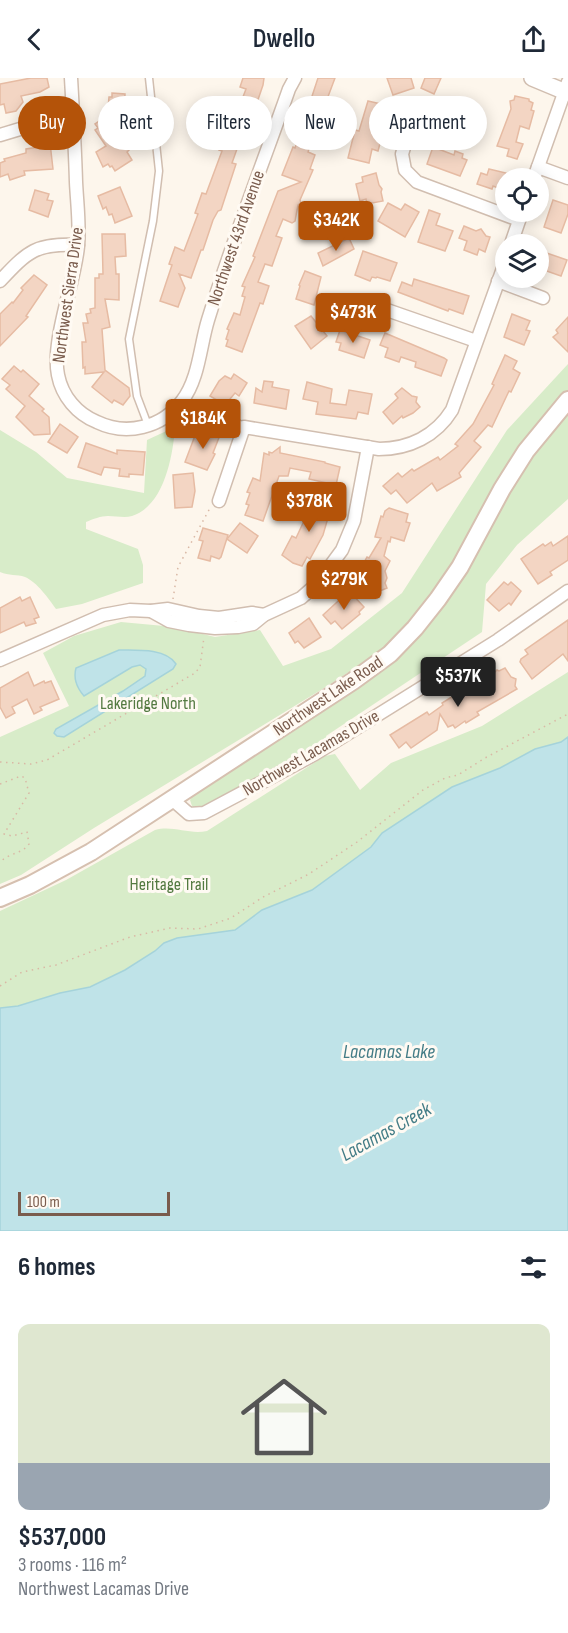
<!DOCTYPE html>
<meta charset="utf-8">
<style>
body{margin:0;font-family:"Sofia Sans Condensed",sans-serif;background:#f6f6f7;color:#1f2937;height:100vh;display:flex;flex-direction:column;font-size:22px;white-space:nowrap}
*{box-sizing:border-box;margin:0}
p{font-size:20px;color:#747a83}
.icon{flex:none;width:33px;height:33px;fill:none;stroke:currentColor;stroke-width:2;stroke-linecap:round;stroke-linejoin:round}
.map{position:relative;height:1153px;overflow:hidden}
.sheet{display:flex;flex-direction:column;background:#fff;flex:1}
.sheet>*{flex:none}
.guide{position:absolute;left:18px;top:18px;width:532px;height:54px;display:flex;gap:12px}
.fabs{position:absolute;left:495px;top:90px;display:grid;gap:12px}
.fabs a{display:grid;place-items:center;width:54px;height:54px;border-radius:50%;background:#fff;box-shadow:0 3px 15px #0003;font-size:30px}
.scale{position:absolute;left:18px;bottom:15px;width:152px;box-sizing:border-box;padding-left:6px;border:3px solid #7a5c4d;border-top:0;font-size:16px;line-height:21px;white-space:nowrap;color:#7a5c4d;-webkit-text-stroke:4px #fffaf3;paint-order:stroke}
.price{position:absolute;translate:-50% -51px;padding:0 14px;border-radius:6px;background:#b45309;color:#fff;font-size:20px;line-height:39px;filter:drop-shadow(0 2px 3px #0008)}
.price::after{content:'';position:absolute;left:50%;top:36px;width:18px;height:14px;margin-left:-9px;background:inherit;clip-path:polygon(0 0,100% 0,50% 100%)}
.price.current{background:#222;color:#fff}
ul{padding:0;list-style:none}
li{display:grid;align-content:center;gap:12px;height:318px;padding:0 18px}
li span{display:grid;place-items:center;height:186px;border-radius:12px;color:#555}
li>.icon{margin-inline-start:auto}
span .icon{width:108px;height:108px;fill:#fffc;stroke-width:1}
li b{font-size:26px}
h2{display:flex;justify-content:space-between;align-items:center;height:72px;padding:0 18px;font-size:26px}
.tag{padding:0 21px;border-radius:27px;background:#fff;box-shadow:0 3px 15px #0003;font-size:21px;line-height:54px}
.tag.current{background:#b45309;color:#fff}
header{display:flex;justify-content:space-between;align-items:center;height:78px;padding:0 18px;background:#fff;font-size:27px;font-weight:600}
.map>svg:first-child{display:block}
</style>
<header><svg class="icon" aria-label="back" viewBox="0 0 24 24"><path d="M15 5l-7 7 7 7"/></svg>Dwello<svg class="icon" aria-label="share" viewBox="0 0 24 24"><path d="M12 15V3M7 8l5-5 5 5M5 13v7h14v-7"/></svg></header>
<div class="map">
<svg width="568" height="1153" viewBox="0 0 568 1153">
<rect width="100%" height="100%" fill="#fdf6ec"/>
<g fill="#d8ecc9">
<path d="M568 286V318L423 529 388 568 329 607 94 750 21 797 0 806V659L69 628 43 575 74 558 121 544 175 549 215 559 260 552 283 588 331 571 402 515 507 352Z"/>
<path d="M568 326V421L517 467 486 506 482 554 326 658 330 666 198 733 192 728 190 722 195 714 416 558 490 436Z"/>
<path d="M175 349C173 378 164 428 132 438 125 440 116 438 108 438 101 438 93 441 86 444V451L138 471 143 487V505L82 526 56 531C49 521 37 504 25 499 17 496 9 498 0 494V352L36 374 67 400 144 415 147 362Z"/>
<path d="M568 594V659L561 664 535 671 500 690 452 709 382 755 371 769 312 812 262 832 235 852 177 860 164 865 155 873 125 892 90 909 60 915 18 928 0 930V833L66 802 155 752C173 747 189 757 207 753L325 678 335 676 360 712 391 685 482 648Z"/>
</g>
<g fill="#bfe3e8" stroke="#a5d3da" stroke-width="1.5">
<path d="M119 572C136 572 166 570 176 586L173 591 64 659 57 658 54 655 56 651 123 613 145 598 146 591 140 587 132 589 84 618C77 610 73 601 76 590Z"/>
<path d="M568 659V1153H0V930L18 928 60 915 90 909 125 892 155 873 164 865 177 860 235 852 262 832 312 812 371 769 382 755 452 709 500 690 535 671 561 664Z"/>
</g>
<g fill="#f3d5c3" stroke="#e6bba3" stroke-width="1.5">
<path d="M31 0H47L49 9 40 14 21 18 23 24 16 33 6 35 4 26 0 27V6Z"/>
<path d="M243 0H264L263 7 250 45H248L245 52 244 51 232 85 236 86 221 132 218 133 213 142 203 172H201L191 200 179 196 185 210 178 229 160 223 172 187 169 186 175 169 184 173 198 136 195 135 202 115 206 116 222 73 219 72 222 65 219 64 224 51 230 53 246 11 240 9Z"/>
<path d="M318 0H335L323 32 327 33 325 39 330 41 327 50 322 48 318 59 313 58 308 74 315 77 310 91 313 92 300 122 301 125 298 127 295 143 292 145 283 141 276 158 282 160 272 188 265 186 258 204 269 208 263 226 260 225 242 274 226 268 228 262 226 261 229 252 227 251 234 235 240 237 245 219 242 218 245 209 242 208 255 179 253 178 278 113 301 104 282 97 293 69 295 70Z"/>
<path d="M387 0H411L414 10 393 17Z"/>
<path d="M425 0H441L434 16 421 10Z"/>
<path d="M112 15 125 16 124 40H118V43H108L121 63 125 60 130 68 128 70 129 72 127 74 132 82 115 93 112 88 110 89 108 86 103 89 96 74 106 68 95 52 98 50 95 46 105 39 107 42 109 19H112Z"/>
<path d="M515 18 529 21V23L533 25 531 32 534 33 529 51 520 48 516 64 523 66 517 81 507 78 509 71 497 68 511 31 510 23 514 22Z"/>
<path d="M447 21H463V43H454V50H442L443 34H447Z"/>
<path d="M368 23 390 28 379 58H382L378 73 372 71 369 85 348 80 355 52 359 53Z"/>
<path d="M42 65H50L53 91 24 93 25 97 10 102 8 96 0 99V85L5 83 4 81 26 75V71L39 69 42 68Z"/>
<path d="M433 69 454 77 455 73 463 76 462 80 467 82 460 98 427 86Z"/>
<path d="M489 91 506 95V113L493 108 492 111 477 106 481 95 487 97Z"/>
<path d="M376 95 379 107 382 111 381 114 383 123 367 126 366 121 360 123 356 106 363 104 362 99Z"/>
<path d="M120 109 132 138 115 145 112 136 109 137 106 129 103 131 98 118Z"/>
<path d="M35 112 49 116 47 122 53 123 48 139 29 132Z"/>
<path d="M553 122 568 127V136L561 155 544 149Z"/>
<path d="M388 125 401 132 405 126 419 134 405 159 378 143Z"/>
<path d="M429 132 440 136 436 147 453 153 445 173 418 164Z"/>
<path d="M464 148 476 153 481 151 486 158 490 159 485 174 479 171 477 177 464 172 467 163 459 160Z"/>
<path d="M102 156H125L126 178 115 179 116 196H119V222L105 221 110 249 102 251 105 292 129 310 130 318 123 327 114 322 112 325 92 309 104 294 85 296V289L83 290 82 264H86L83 245H88L86 236 91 235 90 231 95 230V200H99V196H103Z"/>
<path d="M349 160 354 171 323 188 318 175Z"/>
<path d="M538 172 567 182 561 198 538 190Z"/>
<path d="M363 173 397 185 390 203 377 199 376 200 372 199 370 203 355 197Z"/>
<path d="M305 193 321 199 314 227 296 221 300 208 299 207Z"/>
<path d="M34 197 47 207 26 238 28 239 0 268V236L12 224 13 225 23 212 21 210Z"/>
<path d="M414 201 469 218 463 236 449 231 448 233 398 214 402 204 412 208Z"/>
<path d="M512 236 530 243 526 252 530 253 524 267 504 259Z"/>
<path d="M311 238 327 258 311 271 295 248Z"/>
<path d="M568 239V274L553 259 558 255 556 252Z"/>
<path d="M340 252 370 262 364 280 339 272 341 265 336 264Z"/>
<path d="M385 255 444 280 447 282 441 298 415 289 416 284 401 279 399 284 385 279 388 270 380 267Z"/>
<path d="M505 277 517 283 513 291 520 295 511 314 509 313 492 349 488 347 474 363 481 369 459 395 461 399 437 413 432 405 407 425 396 412 391 416 383 408 398 395 402 399 412 391 414 393 438 379 440 382 458 368 455 366 473 346 494 307 492 306Z"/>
<path d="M14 288 21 294 23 292 39 306 29 318 44 331 42 333 49 339 50 356 34 357 16 339 25 328 6 311 10 307 2 301Z"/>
<path d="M234 296 247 305 239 318 235 315 225 327 210 318 219 303 225 298 231 301Z"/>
<path d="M264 303 273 304 272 309 289 312 286 331 254 325 256 310 262 314Z"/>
<path d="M307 304 332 311 330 325 346 327 349 312 372 316 368 336 358 334 356 341 316 336 318 324 303 321Z"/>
<path d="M402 310 412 318 417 319 416 324 420 329 413 335 403 340 402 338 393 346 383 334 398 320 395 316Z"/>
<path d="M60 346 78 359 67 375 48 364Z"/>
<path d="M209 353 220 357 213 375 215 376 207 392 185 384 196 355 207 359Z"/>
<path d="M86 365 117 376V372L145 374 143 397 129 396V399L119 398 120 391 104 389 101 397 78 389Z"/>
<path d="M280 369V375L325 384V385L340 389 336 407 309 401 311 394 290 390 288 398H279L263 443 245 437 249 427 246 426 250 415 247 414 253 400 260 403 264 375 269 377V374L272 375Z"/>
<path d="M193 395 195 413 192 429 175 430 173 397Z"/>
<path d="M309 420 332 426 323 457 310 481 307 479 302 488 293 485 282 477 292 458 296 460 303 445Z"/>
<path d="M389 430 408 436 406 444 410 445 404 463 391 459 390 464 388 463 384 478 390 483 385 493 387 500 385 505 387 510 380 513 366 504 364 507 355 501 367 479 369 480 381 460 375 459 381 438 383 439 385 433Z"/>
<path d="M240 445 258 458 247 475 227 461Z"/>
<path d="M203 450 228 457 221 479 219 481 211 478 210 483 198 480 203 463 199 462Z"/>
<path d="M568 458V482L550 494 552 497 538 506 521 481 543 466 545 468 551 464 553 468Z"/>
<path d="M504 504 508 507 511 504 521 513 511 527 509 525 499 533 487 522Z"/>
<path d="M349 513 364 529 359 534 360 536 342 551 335 543 331 546 323 537Z"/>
<path d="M20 519 22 523 30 519 39 539 34 541 36 545 26 548 24 544 0 555V530Z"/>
<path d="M309 540 321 559 304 570 298 563 295 565 289 555Z"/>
<path d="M568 542V583L563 576 532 601 520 584 521 581 528 576 525 572Z"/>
<path d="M505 590 511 599 516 601 515 608 517 611 477 634 479 637 466 645 465 643 455 650 453 647 448 649 440 636 437 652 411 670 406 664 399 670 390 657 427 634 429 637 443 627 442 625 466 610 467 611 493 596 497 592 499 593Z"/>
<path d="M28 594 34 608 44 603 45 605 51 603 59 621 40 629 42 632 34 636 27 621 12 629 15 635 6 640 0 629V610Z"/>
</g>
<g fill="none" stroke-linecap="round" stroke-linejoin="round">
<g stroke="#d1beb0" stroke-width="9">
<g id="service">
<path d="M181 325 235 343 244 349"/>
<path d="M148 347 137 318 129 261 153 143 159 93 149 0"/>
</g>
</g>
<g stroke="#d1beb0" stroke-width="15">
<g id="minor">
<path d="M71 0C73 35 75 69 76 104 77 125 80 147 78 168 75 204 51 263 58 297 62 318 77 336 97 344 126 358 162 350 182 323 199 301 200 268 208 242 232 164 262 88 289 11L295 0"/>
<path d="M414 37 402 76 405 92 417 104 519 142"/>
<path d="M0 57 73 35"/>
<path d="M538 89 568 100"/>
<path d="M534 100 568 4"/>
<path d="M511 166 522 134"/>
<path d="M0 203C28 173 36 165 78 167"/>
<path d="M498 203 543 220"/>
<path d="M348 225 361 223 476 263"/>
<path d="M219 423 244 349 379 371C409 371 436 358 452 332L506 182"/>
<path d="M151 533 169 543 189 547 215 550 238 549 253 546 264 537 301 520 317 506 342 472 354 443 368 369"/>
<path d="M0 582 103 537 130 532 151 533 168 531 199 538 219 540 252 535 264 537"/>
<path d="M173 722 189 736 204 735 315 676 498 562 568 513"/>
</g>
</g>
<g stroke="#d1beb0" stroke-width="18">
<path id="tertiary" d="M532 0 568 15"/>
</g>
<g stroke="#d6c0b0" stroke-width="20">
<path id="secondary" d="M0 820 30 807 91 774 353 603 390 576 415 550 438 521 460 489 502 411 526 373 568 322"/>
</g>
<g stroke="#d9b8a5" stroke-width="1.5" stroke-dasharray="1.5 4.5" stroke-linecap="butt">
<path d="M173 521 178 489 210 430"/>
<path d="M0 684 31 686 47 682 195 595 200 589 204 559"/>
<path d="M0 706 21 698 25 700 29 715 4 756 12 758 27 754 29 766C22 776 11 774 0 784"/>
<path d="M0 908 22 894 56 887 130 859 170 850 198 851 231 840 263 819 309 796 357 764 423 712 445 700 458 697 485 680 568 636"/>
</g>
<use href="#service" stroke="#fff" stroke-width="6"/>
<use href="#minor" stroke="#fff" stroke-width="12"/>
<use href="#tertiary" stroke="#fff" stroke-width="15"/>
<use href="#secondary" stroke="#fff" stroke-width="16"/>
</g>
<g text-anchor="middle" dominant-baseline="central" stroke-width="6" stroke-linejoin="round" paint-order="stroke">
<g font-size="18" fill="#7a5c4d" stroke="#fffaf3">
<text transform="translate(236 160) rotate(-71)">Northwest 43rd Avenue</text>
<text transform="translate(68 217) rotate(-82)">Northwest Sierra Drive</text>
<text transform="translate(328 618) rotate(-34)">Northwest Lake Road</text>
<text transform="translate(311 675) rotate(-30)">Northwest Lacamas Drive</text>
</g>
<g font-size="18" fill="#537a41" stroke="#fffaf3">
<text x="148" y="625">Lakeridge North</text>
<text x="169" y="806">Heritage Trail</text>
</g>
<g font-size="20" font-style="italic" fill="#437c86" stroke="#fffaf3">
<text x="389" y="974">Lacamas Lake</text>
<text transform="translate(386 1054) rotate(-29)">Lacamas Creek</text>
</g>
</g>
</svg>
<div class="fabs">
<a><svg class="icon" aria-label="locate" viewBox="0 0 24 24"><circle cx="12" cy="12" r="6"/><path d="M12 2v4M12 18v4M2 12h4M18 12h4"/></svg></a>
<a><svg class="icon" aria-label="layers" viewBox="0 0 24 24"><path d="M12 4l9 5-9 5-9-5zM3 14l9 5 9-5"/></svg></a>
</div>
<div class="scale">100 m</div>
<b class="price" style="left:336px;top:174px">$342K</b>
<b class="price" style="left:353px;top:266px">$473K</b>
<b class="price" style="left:203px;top:372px">$184K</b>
<b class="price" style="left:309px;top:455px">$378K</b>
<b class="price" style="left:344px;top:533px">$279K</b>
<b class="price current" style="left:458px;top:630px">$537K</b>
<div class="guide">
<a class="tag current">Buy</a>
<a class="tag">Rent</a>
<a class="tag">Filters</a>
<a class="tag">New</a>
<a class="tag">Apartment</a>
</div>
</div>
<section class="sheet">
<h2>6 homes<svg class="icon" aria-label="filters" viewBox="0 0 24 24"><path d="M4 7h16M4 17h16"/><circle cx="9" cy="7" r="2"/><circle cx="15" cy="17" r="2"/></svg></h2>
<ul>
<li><span style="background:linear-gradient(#dfe7d0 75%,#9aa5b1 0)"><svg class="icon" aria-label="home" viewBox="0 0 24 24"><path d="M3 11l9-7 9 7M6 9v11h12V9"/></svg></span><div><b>$537,000</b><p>3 rooms · 116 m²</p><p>Northwest Lacamas Drive</p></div></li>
</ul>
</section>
